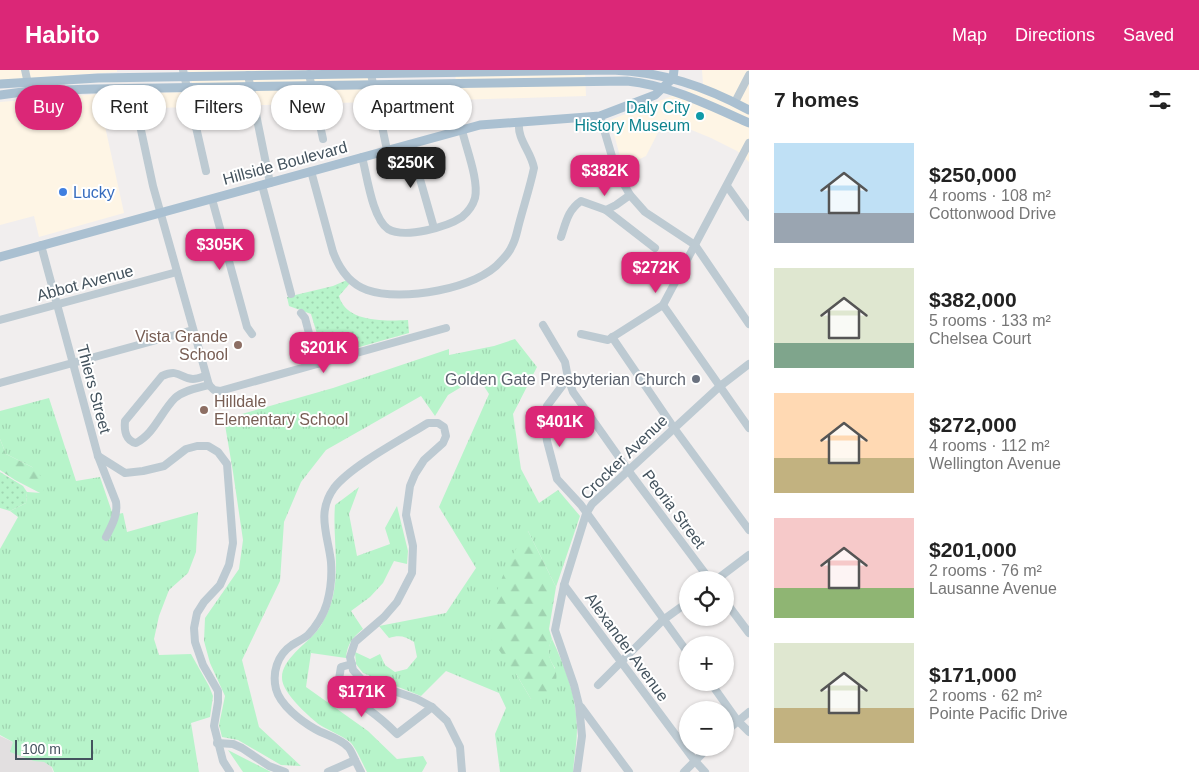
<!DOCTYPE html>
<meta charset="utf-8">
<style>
body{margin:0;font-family:Arial,sans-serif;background:#f6f6f6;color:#222;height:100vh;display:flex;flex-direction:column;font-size:19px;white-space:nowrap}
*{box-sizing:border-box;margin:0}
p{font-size:16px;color:#767676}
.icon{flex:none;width:28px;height:28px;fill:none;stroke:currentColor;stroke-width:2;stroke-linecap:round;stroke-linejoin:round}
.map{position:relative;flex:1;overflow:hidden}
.panel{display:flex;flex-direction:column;background:#fff;width:450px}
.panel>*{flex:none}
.guide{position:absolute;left:15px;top:15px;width:475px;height:45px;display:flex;gap:10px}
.controls{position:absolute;left:679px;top:501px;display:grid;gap:10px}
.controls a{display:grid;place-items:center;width:55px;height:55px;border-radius:50%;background:#fff;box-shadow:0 1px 4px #0004;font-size:25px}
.scale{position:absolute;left:15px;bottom:12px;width:78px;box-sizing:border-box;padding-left:5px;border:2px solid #44535e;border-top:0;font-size:14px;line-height:18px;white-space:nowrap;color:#44535e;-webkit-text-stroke:4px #fff;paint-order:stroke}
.price{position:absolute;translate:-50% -42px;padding:0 11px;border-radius:10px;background:#db2777;color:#fff;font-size:16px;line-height:32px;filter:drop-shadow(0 1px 2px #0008)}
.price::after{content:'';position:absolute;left:50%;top:30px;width:15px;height:11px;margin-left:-8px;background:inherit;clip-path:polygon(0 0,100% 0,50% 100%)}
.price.on{background:#222;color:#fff}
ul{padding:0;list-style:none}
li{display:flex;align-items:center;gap:15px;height:125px;padding:0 25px}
li span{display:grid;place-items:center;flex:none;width:140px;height:100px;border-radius:0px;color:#555}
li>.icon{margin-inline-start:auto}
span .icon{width:60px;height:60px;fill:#fffc;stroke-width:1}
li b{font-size:21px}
h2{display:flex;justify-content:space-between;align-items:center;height:60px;padding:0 25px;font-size:21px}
.tag{padding:0 18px;border-radius:22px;background:#fff;box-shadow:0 1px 4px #0004;font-size:18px;line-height:45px}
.tag.on{background:#db2777;color:#fff}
header{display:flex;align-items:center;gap:30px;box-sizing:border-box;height:70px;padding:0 25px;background:#db2777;color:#fff}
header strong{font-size:24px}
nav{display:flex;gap:28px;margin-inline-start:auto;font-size:18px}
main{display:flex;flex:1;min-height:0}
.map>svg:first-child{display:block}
</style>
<header>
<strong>Habito</strong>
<nav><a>Map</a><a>Directions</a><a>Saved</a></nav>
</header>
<main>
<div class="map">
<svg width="749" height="702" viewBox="0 0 749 702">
<defs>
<pattern id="grass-tufts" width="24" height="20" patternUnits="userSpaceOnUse" patternTransform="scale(1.25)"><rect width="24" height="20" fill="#b7f4ca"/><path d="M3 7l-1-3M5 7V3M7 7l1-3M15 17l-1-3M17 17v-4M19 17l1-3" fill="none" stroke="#9fd3b0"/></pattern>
<pattern id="forest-firs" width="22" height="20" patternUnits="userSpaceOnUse" patternTransform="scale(1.25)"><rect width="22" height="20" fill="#b7f4ca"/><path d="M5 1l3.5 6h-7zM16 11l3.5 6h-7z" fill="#9fd3b0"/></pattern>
<pattern id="park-dots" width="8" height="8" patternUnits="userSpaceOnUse" patternTransform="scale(1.25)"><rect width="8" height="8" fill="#b7f4ca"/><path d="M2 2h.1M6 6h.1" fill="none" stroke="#9fd3b0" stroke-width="1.8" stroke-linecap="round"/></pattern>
</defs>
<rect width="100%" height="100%" fill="#f1eeee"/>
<g fill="#fef5e5">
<path d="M0 0H117V2L0 10Z"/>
<path d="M188 0H368L372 32 156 38 104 46 101 38 124 143 39 167 34 146 0 155V32L98 24 195 22Z"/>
<path d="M455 0H585L586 26 457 30Z"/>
<path d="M702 0H749V92L737 81 711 68 665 49 646 86 623 97 610 50 703 14Z"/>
</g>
<path fill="#e2dfe0" d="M0 666 49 689 53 702H0Z"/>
<g fill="url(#grass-tufts)">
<path d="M515 269 537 297 513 344 521 399 539 433 558 420 580 446 556 517 528 461 516 604 531 629 555 598C548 587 546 581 552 569 565 597 577 627 577 659 577 673 574 688 573 702H500L495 664 506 638 499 623 446 601 421 626 363 603 356 594 355 582 370 589 380 584 385 595 395 602 407 599 417 587 414 572C405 566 399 565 389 568L379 556 446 543 476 498 439 437 489 324 478 307 448 325 435 346 421 326 326 380 301 412 284 452 280 511 242 590 259 657 301 696 281 695 238 670 222 667 219 655 225 626 210 593 204 571 205 548 239 499 243 470 233 402 224 349 333 318 449 279V285L494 276Z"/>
<path d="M49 328 76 411 100 407 113 445 123 443 127 462 198 442 196 482 188 503 169 520 159 546 154 569 159 585 191 584 209 616 213 626 210 647 191 653 199 702H54L52 697 44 692 34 691 10 682 13 672 0 665V479L18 447 10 441 26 433 27 422 42 423 32 397 6 384 0 369V341Z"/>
<path d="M359 417 349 444 357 486 390 474 385 458 397 436 408 481 407 494 394 491 383 513 370 527 351 541 363 559C353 567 347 574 346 588L311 583 306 617 368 661 397 689 423 686 427 693 422 702H367C362 693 357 679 350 672 341 665 330 661 320 655 309 647 289 628 284 616 274 595 304 576 315 563 320 558 324 550 327 544 343 509 332 471 335 435Z"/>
<path d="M228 680 271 702H243Z"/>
</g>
<g fill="url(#forest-firs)">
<path d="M0 369 6 384 32 397 46 412 42 424 15 410 0 400Z"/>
<path d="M528 461 556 517 549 559 552 569C541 592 562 595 555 614 554 618 549 623 546 627L531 629 516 604 491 569 493 531 509 490Z"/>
</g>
<g fill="url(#park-dots)">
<path d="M347 210 351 212 339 226C346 253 386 251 408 250L409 263 324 287 311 244 289 236 287 227 333 216Z"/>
<path d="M0 402 23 416 27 422 26 433 10 441 0 438Z"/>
</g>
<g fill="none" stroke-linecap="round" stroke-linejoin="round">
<g stroke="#bdcad2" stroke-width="8">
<path d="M25 0 29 18"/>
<path d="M183 0 206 101"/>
<path d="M309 4 323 69"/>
<path d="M371 4 387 80"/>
<path d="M248 5 270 113"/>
<path d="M132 18 153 116 209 315"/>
<path d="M735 32 749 5"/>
<path d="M600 46 616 100 630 125 645 142 695 175 749 254"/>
<path d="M410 74 434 158"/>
<path d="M362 87C367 105 372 148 388 159 405 169 447 157 462 147 468 142 473 135 475 128 479 110 466 78 462 60"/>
<path d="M311 101 333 182C339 198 350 214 367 220 401 232 478 219 501 191 505 187 510 181 512 176 516 169 517 161 519 154 524 135 530 117 534 98 531 81 517 70 519 52"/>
<path d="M262 115 291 224"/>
<path d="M727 116 749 147"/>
<path d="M212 129 247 257 252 264"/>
<path d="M606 140 655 178"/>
<path d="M561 167C566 152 568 140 581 131L606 140 616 135 630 125"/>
<path d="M41 175 98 386 116 432C118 445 112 455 106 467"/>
<path d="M663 235 749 358"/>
<path d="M301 243 305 248 317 294"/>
<path d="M0 250 177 202"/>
<path d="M543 255 565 292 568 308 573 322 633 407 710 510"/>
<path d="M581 264 608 270 663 235 749 73"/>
<path d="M612 267 674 358 749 460"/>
<path d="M205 306C202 307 197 309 193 309 180 309 180 298 162 306L125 351C124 361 126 371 136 373 154 364 161 342 175 328 184 320 198 318 209 315"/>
<path d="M568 308 547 336 544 345 547 371 557 409 581 435 688 583"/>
<path d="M0 313 193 260"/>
<path d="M209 315 214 320 220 321 446 258"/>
<path d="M98 386 125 403 143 401 164 396 186 379 197 376H208L218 382 227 394 233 473 229 495 220 515 204 532 197 543 194 558 195 572 203 595 218 621V632L214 656 223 691 230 702"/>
<path d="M716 510 749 485"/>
<path d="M564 515 695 691 705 702"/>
<path d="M725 531 749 563"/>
<path d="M352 594 341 597 337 621C362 634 377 644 397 664L432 637"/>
<path d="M710 612 737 650 749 662"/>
<path d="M598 615 663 550 688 532"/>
<path d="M581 637 629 702"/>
<path d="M725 662 749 642"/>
<path d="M217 673 233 674 242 678 269 696 285 702"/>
<path d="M355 690C353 686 351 680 348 677 340 668 325 665 315 659 301 651 280 635 276 619 272 603 277 585 292 575 297 572 303 569 308 565 316 557 324 544 327 533 331 519 332 506 331 492 328 465 316 443 334 418 351 396 402 369 428 353H438L444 357 446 366 443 373 424 390 415 404 410 416 406 445 413 476 412 503 397 532 384 547 355 572 350 587 353 600 362 610 417 629 432 637 447 651 460 677 462 702"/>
<path d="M328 702 355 690 361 702"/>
<path d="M577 702 582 666 579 635 574 615 555 560 564 515 586 444 592 434 719 317 749 294"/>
<path d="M684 702 708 678"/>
</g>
<g stroke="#aac0d1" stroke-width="9">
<path d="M0 14 98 8 612 0C663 2 704 16 749 40"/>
<path d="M0 25 30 21 94 19 627 11C669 15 711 36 749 53"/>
<path d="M0 187 480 55 600 46 655 25 673 8 674 0"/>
</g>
</g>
<circle fill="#0f9aa8" stroke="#fff" stroke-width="2" cx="700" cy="46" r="5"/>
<circle fill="#3f7fe0" stroke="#fff" stroke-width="2" cx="63" cy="122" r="5"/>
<g fill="#8d6e63" stroke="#fff" stroke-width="2">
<circle cx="238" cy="275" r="5"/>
<circle cx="204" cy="340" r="5"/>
</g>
<circle fill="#6b7280" stroke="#fff" stroke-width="2" cx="696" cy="309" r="5"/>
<g text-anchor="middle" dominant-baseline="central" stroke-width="4" stroke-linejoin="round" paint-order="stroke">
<g font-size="16" fill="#0d838f" stroke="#fff" text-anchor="end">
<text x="690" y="37">Daly City<tspan x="690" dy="18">History Museum</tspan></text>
</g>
<g font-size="16" fill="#44535e" stroke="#fff">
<text transform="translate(285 93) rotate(-15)">Hillside Boulevard</text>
<text transform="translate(85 213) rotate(-15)">Abbot Avenue</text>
<text transform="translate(94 319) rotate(75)">Thiers Street</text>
<text transform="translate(624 387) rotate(-44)">Crocker Avenue</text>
<text transform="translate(674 439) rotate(53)">Peoria Street</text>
<text transform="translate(627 577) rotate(54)">Alexander Avenue</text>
</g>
<g font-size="16" fill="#366cbe" stroke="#fff" text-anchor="start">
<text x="73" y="122">Lucky</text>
</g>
<g font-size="16" fill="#785e54" stroke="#fff" text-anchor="end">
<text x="228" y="266">Vista Grande<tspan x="228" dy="18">School</tspan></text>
<text x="214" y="331" text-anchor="start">Hilldale<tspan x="214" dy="18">Elementary School</tspan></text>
</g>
<g font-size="16" fill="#5b616d" stroke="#fff" text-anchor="end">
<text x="686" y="309">Golden Gate Presbyterian Church</text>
</g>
</g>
</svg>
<div class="controls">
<a><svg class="icon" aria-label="locate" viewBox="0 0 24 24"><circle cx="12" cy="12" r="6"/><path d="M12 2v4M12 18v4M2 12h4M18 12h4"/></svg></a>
<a>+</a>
<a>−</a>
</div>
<div class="scale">100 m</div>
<b class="price on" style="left:411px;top:119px">$250K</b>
<b class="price" style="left:605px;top:127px">$382K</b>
<b class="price" style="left:220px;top:201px">$305K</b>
<b class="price" style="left:656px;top:224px">$272K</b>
<b class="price" style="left:324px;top:304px">$201K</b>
<b class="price" style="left:560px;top:378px">$401K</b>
<b class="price" style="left:362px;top:648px">$171K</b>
<div class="guide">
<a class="tag on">Buy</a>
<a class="tag">Rent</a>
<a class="tag">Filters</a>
<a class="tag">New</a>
<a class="tag">Apartment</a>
</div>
</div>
<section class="panel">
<h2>7 homes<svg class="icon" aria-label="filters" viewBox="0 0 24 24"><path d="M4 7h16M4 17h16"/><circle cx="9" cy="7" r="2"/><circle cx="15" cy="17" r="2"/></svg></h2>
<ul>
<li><span style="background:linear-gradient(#bfe0f5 70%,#9aa5b1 0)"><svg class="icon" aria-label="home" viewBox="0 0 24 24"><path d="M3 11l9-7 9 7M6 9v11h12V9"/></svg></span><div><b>$250,000</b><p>4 rooms · 108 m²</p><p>Cottonwood Drive</p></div></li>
<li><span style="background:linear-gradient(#dfe7d0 75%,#7fa58c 0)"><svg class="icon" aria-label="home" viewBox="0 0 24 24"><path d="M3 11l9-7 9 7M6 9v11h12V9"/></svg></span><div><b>$382,000</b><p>5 rooms · 133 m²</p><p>Chelsea Court</p></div></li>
<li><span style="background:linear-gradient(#ffd9b3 65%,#c2b280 0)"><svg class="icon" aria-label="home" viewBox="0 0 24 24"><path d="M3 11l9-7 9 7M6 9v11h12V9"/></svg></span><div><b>$272,000</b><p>4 rooms · 112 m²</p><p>Wellington Avenue</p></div></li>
<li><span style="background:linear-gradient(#f6c9c9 70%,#8fb573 0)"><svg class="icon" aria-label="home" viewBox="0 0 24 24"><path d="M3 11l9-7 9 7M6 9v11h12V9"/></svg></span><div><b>$201,000</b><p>2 rooms · 76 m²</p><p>Lausanne Avenue</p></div></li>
<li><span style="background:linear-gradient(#dfe7d0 65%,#c2b280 0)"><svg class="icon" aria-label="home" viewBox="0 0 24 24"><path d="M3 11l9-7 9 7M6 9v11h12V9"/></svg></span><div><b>$171,000</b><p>2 rooms · 62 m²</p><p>Pointe Pacific Drive</p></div></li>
</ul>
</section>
</main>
